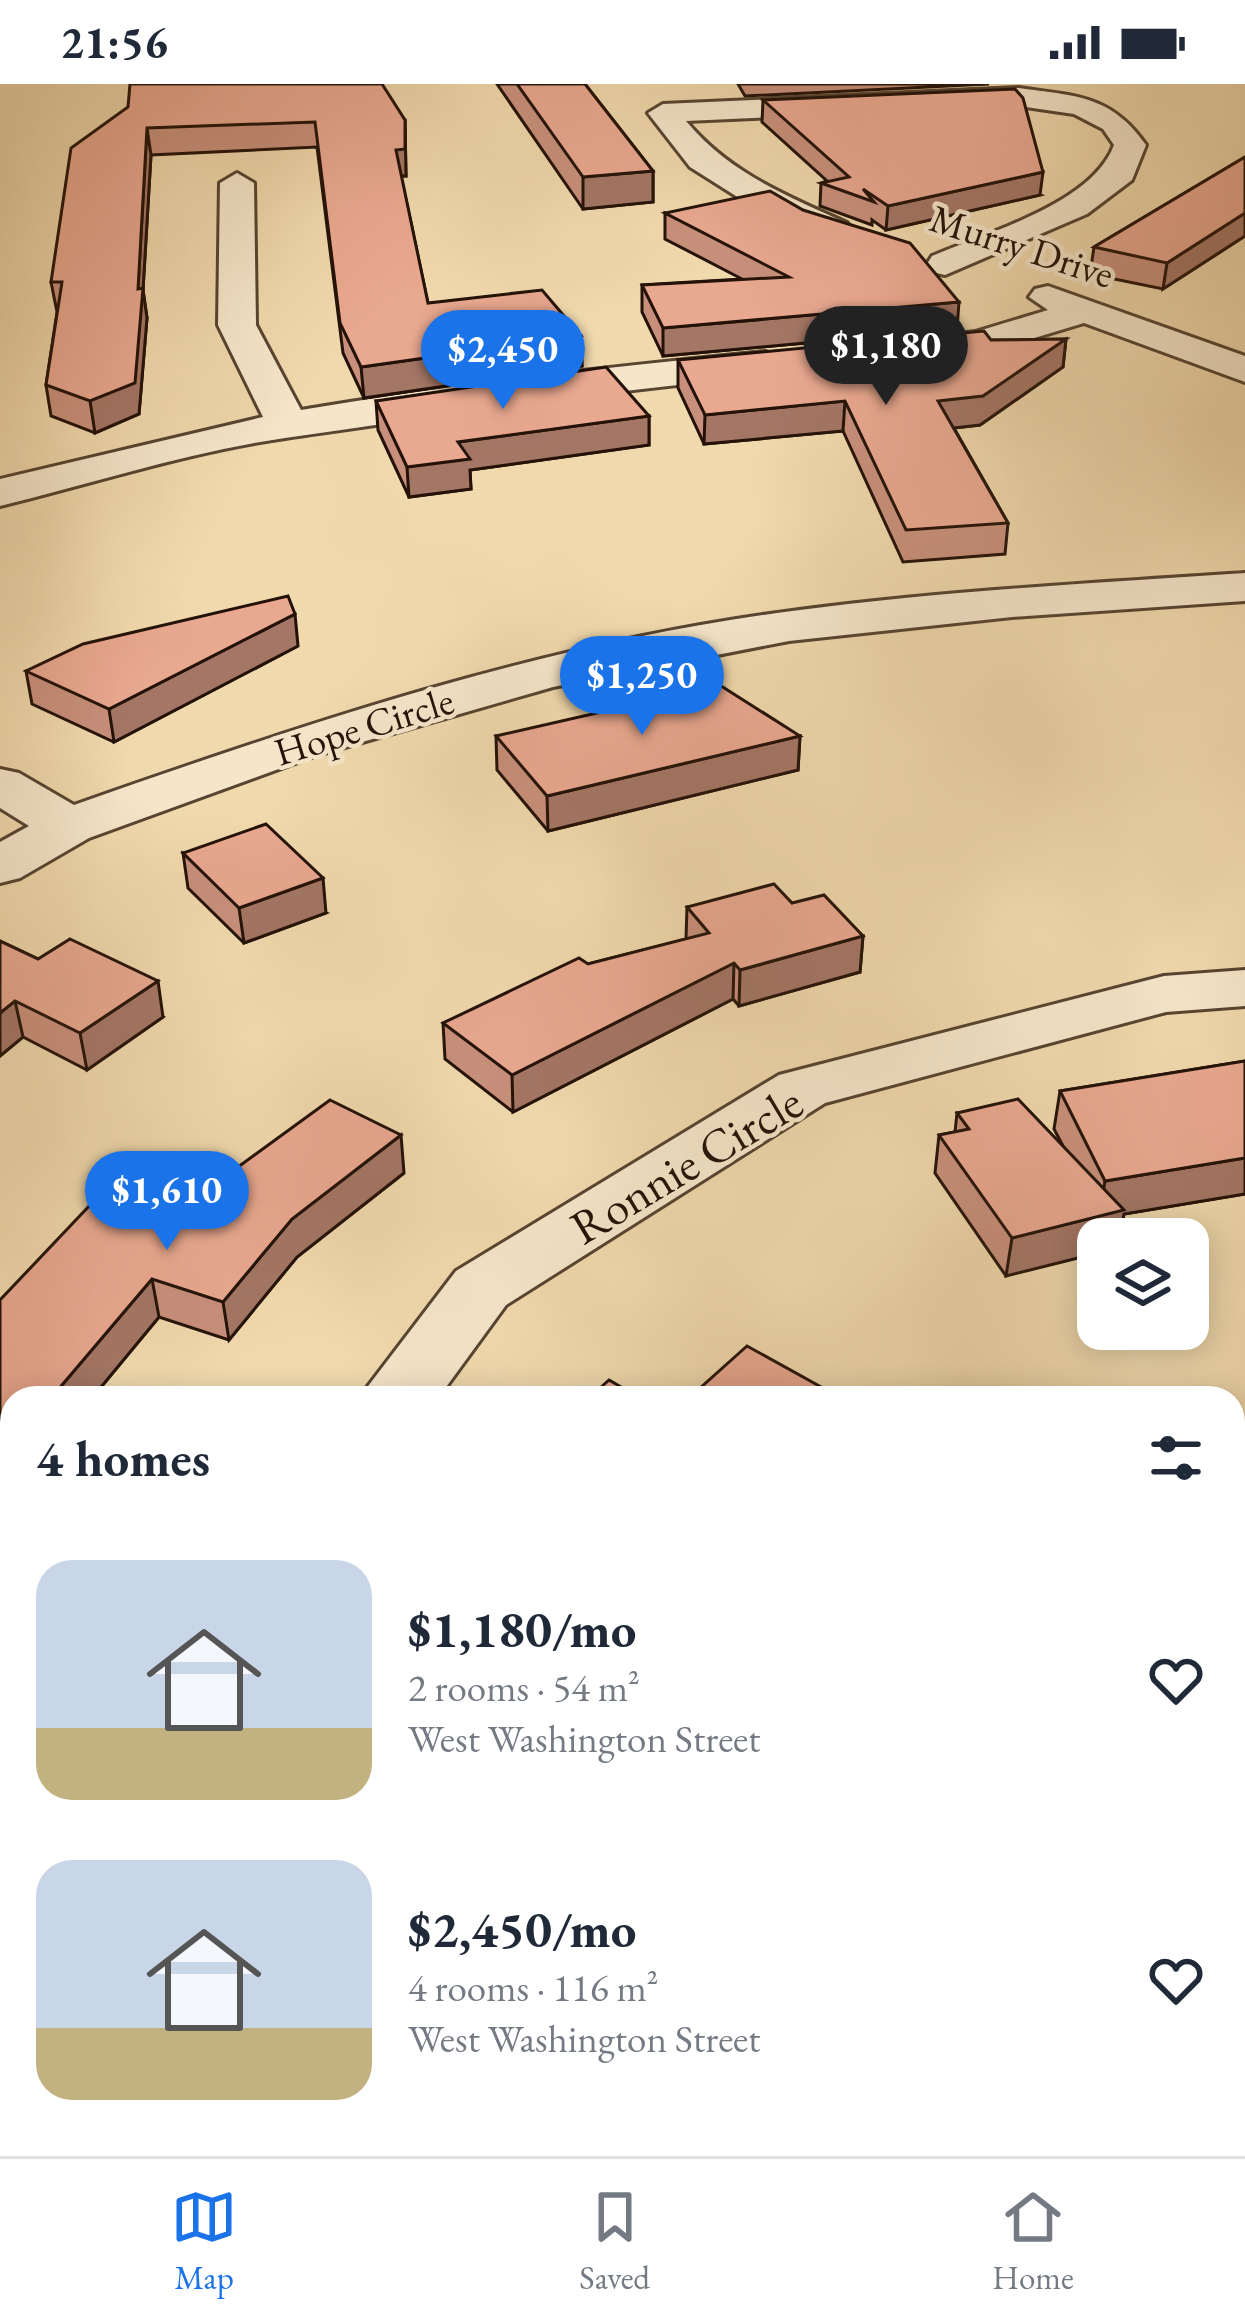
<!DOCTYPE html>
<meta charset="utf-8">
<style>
body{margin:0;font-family:"EB Garamond",serif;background:#f6f6f7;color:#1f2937;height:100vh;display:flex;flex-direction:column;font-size:45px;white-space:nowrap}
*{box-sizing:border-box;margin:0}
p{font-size:39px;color:#747a83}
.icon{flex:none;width:66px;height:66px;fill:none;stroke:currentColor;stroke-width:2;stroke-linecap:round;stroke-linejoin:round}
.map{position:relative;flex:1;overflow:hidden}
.panel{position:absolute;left:0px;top:1302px;width:1245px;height:771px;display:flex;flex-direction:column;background:#fff;border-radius:36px 36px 0 0;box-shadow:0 6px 30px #0003}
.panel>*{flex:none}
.tools{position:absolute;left:1077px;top:1134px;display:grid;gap:24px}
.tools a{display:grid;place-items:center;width:132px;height:132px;border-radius:24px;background:#fff;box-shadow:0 6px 30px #0003;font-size:60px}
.price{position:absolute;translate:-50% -102px;padding:0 27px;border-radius:42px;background:#1a73e8;color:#fff;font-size:39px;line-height:78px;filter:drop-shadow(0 3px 6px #0008)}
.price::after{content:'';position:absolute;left:50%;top:72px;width:36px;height:27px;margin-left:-18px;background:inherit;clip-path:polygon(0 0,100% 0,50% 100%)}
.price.selected{background:#222;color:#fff}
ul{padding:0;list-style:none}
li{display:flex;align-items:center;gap:36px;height:300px;padding:0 36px}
li span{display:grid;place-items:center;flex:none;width:336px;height:240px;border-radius:36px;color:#555}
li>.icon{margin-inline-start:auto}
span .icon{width:144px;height:144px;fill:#fffc;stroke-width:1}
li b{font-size:51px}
h2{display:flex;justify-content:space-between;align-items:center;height:144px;padding:0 36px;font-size:51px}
.status{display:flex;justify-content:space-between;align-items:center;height:84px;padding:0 60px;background:#fff;direction:ltr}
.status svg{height:33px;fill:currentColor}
.tabs{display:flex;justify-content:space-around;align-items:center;height:168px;border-top:3px solid #e0e1e3;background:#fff;font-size:33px;color:#747a83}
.tabs a{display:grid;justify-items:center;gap:6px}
.tabs .selected{color:#1a73e8}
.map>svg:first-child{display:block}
</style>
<div class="status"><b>21:56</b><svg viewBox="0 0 49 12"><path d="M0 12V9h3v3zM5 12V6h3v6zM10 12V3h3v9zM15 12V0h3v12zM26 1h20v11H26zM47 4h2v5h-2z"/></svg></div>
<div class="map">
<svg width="1245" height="2072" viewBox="0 0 1245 2072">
<rect width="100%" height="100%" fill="#f0d9ad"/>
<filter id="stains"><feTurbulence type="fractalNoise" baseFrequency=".00167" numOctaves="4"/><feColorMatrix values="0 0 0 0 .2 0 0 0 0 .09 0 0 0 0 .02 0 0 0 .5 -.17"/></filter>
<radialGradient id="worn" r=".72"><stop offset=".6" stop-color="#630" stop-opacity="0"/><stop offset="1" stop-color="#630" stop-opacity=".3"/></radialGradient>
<path fill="#9abaad" stroke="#6b776b" stroke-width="3" d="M1245 1347V2072H786L783 2061H1233V1351Z"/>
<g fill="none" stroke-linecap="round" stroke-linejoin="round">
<g stroke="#574431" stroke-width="6">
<g id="minor">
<path d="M1019 4C1076 12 1111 11 1146 61L1132 96 1087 130 945 191 932 188 927 180 932 172C988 148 1092 120 1114 61L1103 45 1074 30 1019 22 686 37C729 89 787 112 847 139L852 146 847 153 835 156 747 119 690 83 648 29 663 20Z"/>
<path d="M237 89 254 99 256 241 301 326C455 300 609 283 765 268L779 272 785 280 779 288 765 292C604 307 444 331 285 354 188 368 94 399 0 422V395L263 333 218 241 220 99Z"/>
<path d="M1048 202 1245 272V298L1084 239 978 271 903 279 889 275 883 267 889 259 975 248 1048 226 1029 213 1035 205Z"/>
<path d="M1245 489V517L1012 533 789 557 553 603 317 671 89 754 20 794 0 799V758L29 742 0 724V685L19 689 74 721C307 639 545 559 792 527 942 507 1094 499 1245 489Z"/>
<path d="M1245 886V922L1166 928 825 1019 506 1221 438 1314H359L456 1187 779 991 1164 892Z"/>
<path d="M18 2061H120L118 2072H16Z"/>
</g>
</g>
<use href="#minor" fill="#f5e6ca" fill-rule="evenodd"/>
</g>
<g fill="#c8907c" stroke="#241208" stroke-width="3">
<path d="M497 0H585L653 87V118L583 125Z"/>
<path d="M738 0H989L745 12Z"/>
<path d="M763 16 1040 111 886 146 872 136V141L820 122 821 99 827 97 762 38Z"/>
<path d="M128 23 405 36 406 92H401L428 219 581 252 582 282 364 314 343 269 317 63 151 71 143 206 147 234 139 330 95 349 51 332 46 301 57 228 51 198Z"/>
<path d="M1245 73V152L1163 205 1090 190 1094 163Z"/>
<path d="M665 129 957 245 663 272 642 228V201L742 195 665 155Z"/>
<path d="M1066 255 1063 283 980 341 954 344 1008 439 1005 470 903 478 843 347 704 360 678 304V276L991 256Z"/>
<path d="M376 317 649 332V361L470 386 471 405 409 413 378 346Z"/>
<path d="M298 562 114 658 32 620 26 587Z"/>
<path d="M496 652H800L798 686 548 747 497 686Z"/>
<path d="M183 769 326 829 244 859 188 804Z"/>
<path d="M792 819 863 852 860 888 739 922 733 915 513 1028 445 975 443 939 588 880 686 855 687 823Z"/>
<path d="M0 857 163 933 87 986 23 953 0 972Z"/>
<path d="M1245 977V1110L1124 1130 1119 1155H1098L1006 1192 935 1089 939 1051 955 1048 957 1029 1063 1062 1054 1045 1060 1007Z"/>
<path d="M404 1089 297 1173 229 1256 159 1233 92 1314H12V1426L0 1423V1216L160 1140Z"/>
</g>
<g fill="#a37665" stroke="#241208" stroke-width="3">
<path d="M405 36 406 92H397L396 66Z"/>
<path d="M147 44 151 71 143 206 147 234 139 330 95 349 90 317 138 205Z"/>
<path d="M653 87V118L583 125V93Z"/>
<path d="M1043 88 1040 111 886 146 888 122Z"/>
<path d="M1245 129V152L1163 205 1167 179Z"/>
<path d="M959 218 957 245 663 272V244Z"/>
<path d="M581 252 582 282 364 314 361 283Z"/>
<path d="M1066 255 1063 283 980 341 936 346 938 317Z"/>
<path d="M845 317 843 347 704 360 705 331Z"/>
<path d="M649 332V361L470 386 471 405 409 413 407 383 458 358Z"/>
<path d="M295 530 298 562 114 658 109 625Z"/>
<path d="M800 652 798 686 548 747 547 712Z"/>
<path d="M323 794 326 829 244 859 239 824Z"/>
<path d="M863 852 860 888 739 922 740 886Z"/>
<path d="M734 879 733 915 513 1028 512 991Z"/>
<path d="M158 897 163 933 87 986 80 949Z"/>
<path d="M15 917 23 953 0 972V929Z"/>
<path d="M401 1051 404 1089 297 1173 229 1256 223 1218 292 1135Z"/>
<path d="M1245 1074V1110L1124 1130 1119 1155H1098V1169L1006 1192 1012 1154 1099 1132 1105 1097Z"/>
<path d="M152 1195 159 1233 92 1314H51Z"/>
</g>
<g fill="#e9a890" stroke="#241208" stroke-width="3">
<path d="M130 0H382L405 36V65L396 66 428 219 542 206 581 252 361 283 340 239 315 38 147 44 138 205 143 204 135 299 90 317 46 301 62 198H51L71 64 128 23Z"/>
<path d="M517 0H585L653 87 583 93Z"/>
<path d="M1015 5 1023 14 1043 88 888 122 863 105 874 118 821 99 849 93 763 16Z"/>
<path d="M1245 73V129L1167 179 1094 163Z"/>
<path d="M770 107 803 126 910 159 959 218 663 244 642 201 789 193 665 129Z"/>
<path d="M984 247 991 256 1066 255 983 312 938 317 1008 439 906 446 845 317 705 331 678 276Z"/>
<path d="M606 283 649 332 458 358 470 375 407 383 376 317Z"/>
<path d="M288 512 295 530 109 625 26 587 83 560Z"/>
<path d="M707 593 800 652 547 712 496 652 623 623Z"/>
<path d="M266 740 323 794 239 824 183 769Z"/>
<path d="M774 800 792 819 824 811 863 852 740 886 734 879 512 991 443 939 579 874 588 880 709 849 687 823Z"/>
<path d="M70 855 158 897 80 949 15 917 0 929V857L38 875Z"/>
<path d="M1245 977V1074L1105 1097 1060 1007Z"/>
<path d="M1018 1015 1124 1126 1012 1154 939 1051 969 1045 957 1029Z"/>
<path d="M330 1016 401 1051 292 1135 223 1218 152 1195 51 1314H12V1389L0 1386V1216L92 1119 160 1140Z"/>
<path d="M747 1262 841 1314H689Z"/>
<path d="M609 1296 640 1314H589Z"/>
<path d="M316 2061H455L456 2072H316Z"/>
</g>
<g text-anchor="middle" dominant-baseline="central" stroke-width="9" stroke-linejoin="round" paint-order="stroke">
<g font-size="39" fill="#241208" stroke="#f5e6ca">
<text transform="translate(1022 162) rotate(18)">Murry Drive</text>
<text transform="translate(364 642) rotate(-17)">Hope Circle</text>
</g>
<g font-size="48" fill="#241208" stroke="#f5e6ca">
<text transform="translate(686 1080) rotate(-31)">Ronnie Circle</text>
</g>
</g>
<rect width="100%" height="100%" filter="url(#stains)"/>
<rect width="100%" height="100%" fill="url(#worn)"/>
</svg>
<div class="tools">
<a><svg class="icon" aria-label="layers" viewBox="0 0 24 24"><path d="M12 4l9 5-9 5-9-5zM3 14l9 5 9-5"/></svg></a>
</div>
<b class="price selected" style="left:886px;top:324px">$1,180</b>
<b class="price" style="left:503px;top:328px">$2,450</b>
<b class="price" style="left:642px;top:654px">$1,250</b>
<b class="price" style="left:167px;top:1169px">$1,610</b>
<section class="panel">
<h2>4 homes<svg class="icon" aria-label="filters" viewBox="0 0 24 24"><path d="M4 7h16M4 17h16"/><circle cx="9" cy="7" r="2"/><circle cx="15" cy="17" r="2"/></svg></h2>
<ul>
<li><span style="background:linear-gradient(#c9d6e8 70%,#c2b280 0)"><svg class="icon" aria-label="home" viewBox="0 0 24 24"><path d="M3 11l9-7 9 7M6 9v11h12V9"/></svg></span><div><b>$1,180/mo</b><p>2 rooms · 54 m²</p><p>West Washington Street</p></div><svg class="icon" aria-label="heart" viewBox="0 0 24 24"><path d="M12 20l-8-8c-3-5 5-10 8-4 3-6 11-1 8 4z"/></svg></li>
<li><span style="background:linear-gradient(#c9d6e8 70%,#c2b280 0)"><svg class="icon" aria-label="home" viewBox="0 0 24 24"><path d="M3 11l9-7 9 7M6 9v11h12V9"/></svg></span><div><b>$2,450/mo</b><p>4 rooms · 116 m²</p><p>West Washington Street</p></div><svg class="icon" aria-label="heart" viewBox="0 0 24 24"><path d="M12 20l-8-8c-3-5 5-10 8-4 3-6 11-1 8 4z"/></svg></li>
</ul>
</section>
</div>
<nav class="tabs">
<a class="selected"><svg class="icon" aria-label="map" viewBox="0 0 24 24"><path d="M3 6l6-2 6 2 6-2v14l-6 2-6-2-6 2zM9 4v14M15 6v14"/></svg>Map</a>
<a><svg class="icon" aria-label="saved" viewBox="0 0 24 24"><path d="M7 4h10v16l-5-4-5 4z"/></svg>Saved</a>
<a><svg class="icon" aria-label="home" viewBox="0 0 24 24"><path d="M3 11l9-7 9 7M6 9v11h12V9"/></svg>Home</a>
</nav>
